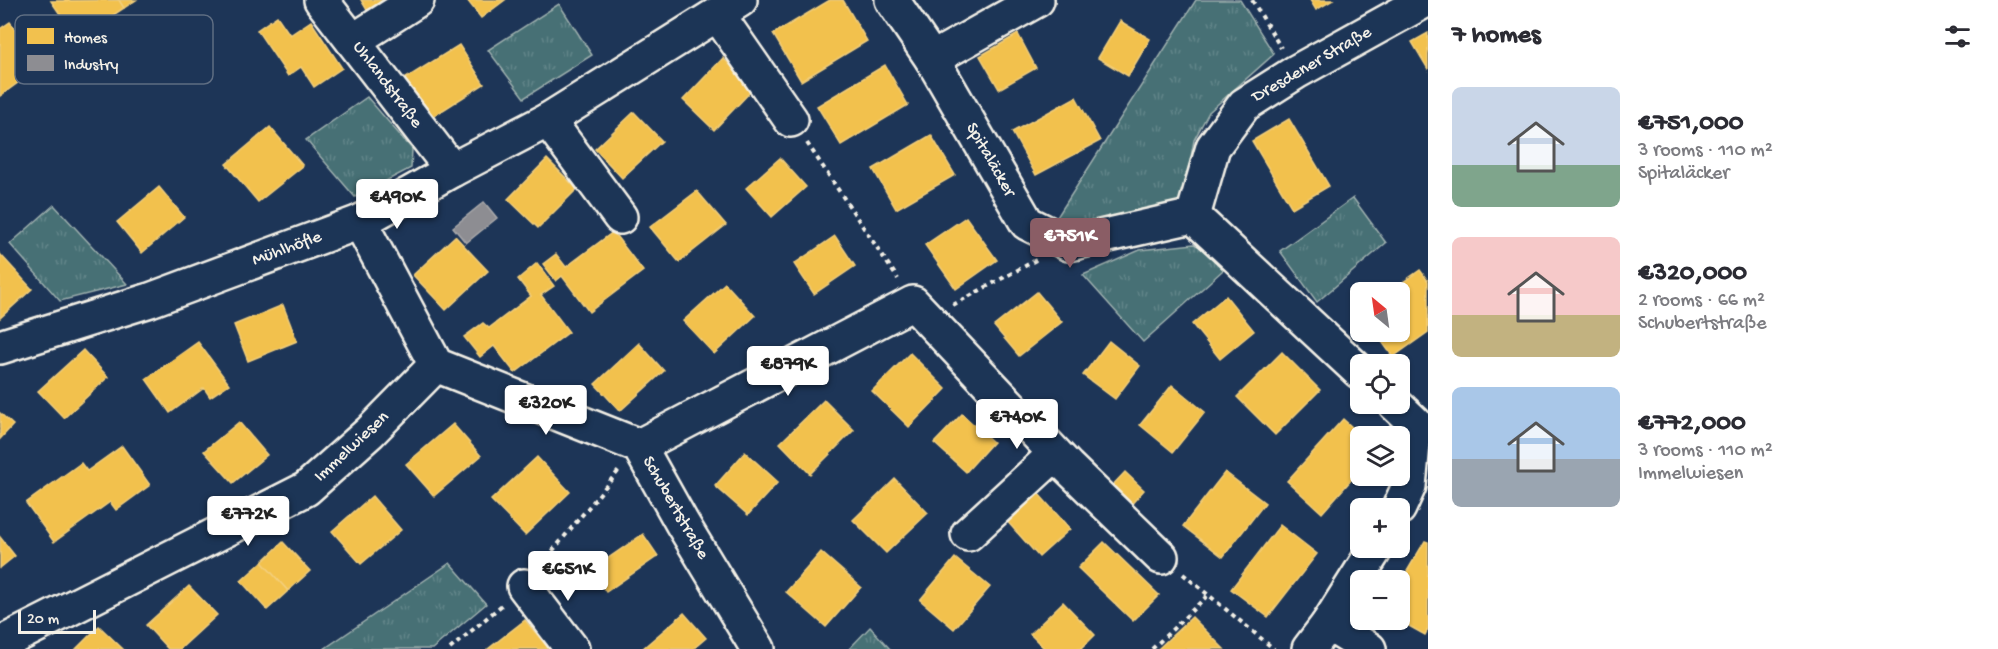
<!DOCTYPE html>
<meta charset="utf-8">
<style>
body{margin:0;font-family:"Gochi Hand",sans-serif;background:#f7f7f7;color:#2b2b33;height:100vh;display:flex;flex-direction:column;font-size:22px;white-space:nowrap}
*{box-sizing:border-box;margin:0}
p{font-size:20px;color:#7c7c81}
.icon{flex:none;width:33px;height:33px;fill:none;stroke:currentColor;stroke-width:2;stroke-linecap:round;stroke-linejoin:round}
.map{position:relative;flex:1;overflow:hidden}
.drawer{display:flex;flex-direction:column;background:#fff;width:570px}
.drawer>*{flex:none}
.needle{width:39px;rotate:331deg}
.buttons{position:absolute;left:1350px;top:282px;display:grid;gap:12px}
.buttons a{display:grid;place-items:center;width:60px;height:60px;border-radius:9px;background:#fff;box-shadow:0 2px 4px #0004;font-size:30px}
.scale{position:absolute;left:18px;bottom:15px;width:78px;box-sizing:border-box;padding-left:6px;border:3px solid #f4f1e8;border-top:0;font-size:16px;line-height:21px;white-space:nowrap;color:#f4f1e8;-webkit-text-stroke:4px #1d3557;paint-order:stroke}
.price{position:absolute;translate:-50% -51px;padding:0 14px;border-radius:6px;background:#fff;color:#222;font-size:20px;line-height:39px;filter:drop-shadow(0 2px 3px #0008)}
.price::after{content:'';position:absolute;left:50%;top:36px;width:18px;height:14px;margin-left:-9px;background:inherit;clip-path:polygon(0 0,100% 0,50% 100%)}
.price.selected{background:#8a5d65;color:#fff}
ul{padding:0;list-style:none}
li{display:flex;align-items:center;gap:18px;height:150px;padding:0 24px}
li span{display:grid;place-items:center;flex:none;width:168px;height:120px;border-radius:9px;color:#555}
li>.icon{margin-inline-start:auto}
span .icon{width:72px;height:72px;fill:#fffc;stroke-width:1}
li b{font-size:26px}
h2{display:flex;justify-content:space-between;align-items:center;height:72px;padding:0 24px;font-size:26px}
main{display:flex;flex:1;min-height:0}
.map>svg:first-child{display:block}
</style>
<main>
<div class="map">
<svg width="1428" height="649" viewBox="0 0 1428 649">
<defs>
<pattern id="grass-tufts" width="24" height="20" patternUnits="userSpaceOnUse" patternTransform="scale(1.5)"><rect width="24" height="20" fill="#477075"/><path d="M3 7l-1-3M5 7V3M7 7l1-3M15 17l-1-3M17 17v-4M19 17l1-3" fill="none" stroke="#628589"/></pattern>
</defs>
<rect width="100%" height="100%" fill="#1d3557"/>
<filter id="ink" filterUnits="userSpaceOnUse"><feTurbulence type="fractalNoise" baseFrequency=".0167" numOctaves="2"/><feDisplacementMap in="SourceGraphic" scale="12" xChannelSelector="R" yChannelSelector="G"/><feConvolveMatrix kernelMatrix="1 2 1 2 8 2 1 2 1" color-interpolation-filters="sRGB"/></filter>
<g filter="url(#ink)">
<g fill="url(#grass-tufts)" stroke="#9eb0ae" stroke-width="1.5">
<path d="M1196 0H1240L1274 54 1209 112 1194 140 1184 196 1164 213 1079 229 1052 225Z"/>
<path d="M559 4 592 55 524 98 488 50Z"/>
<path d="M367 97 412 149 411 168 355 197 306 140Z"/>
<path d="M1353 198 1386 243 1317 302 1280 251Z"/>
<path d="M54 205 127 284 60 301 10 244Z"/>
<path d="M1194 244 1232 262 1143 342 1083 275 1140 250Z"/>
<path d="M450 563 486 604 432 649H324Z"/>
<path d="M870 627 890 649H849Z"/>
</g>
<g fill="#f2c14e" stroke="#f3cf7c" stroke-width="1.5">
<path d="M119 0 124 8 77 39 51 1Z"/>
<path d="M119 0H136L124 8Z"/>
<path d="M361 0H394L370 15Z"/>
<path d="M467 0H505L481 18Z"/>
<path d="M830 0H843L867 41 801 81 773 34Z"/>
<path d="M1310 0H1333L1316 10Z"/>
<path d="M277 16 290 35 311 21 342 68 314 87 301 67 288 76 257 30Z"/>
<path d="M1120 21 1150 39 1128 76 1098 58Z"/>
<path d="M10 22 42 65 0 96V29Z"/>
<path d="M1428 33V69L1412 42Z"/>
<path d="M1018 34 1036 68 999 89 980 56Z"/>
<path d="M459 45 484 84 429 119 403 80Z"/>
<path d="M723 58 754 88 714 130 683 100Z"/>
<path d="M885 65 908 105 841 145 817 106Z"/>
<path d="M1076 97 1100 141 1036 175 1012 132Z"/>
<path d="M634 112 662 141 622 178 595 149Z"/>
<path d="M1289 119 1329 186 1292 208 1252 141Z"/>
<path d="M270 127 303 166 258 202 226 164Z"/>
<path d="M931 135 955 175 896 209 873 169Z"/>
<path d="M780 158 806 187 772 217 746 188Z"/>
<path d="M547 159 577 189 538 228 508 199Z"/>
<path d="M159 187 184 217 142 253 117 222Z"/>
<path d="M697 191 726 225 679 262 650 227Z"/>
<path d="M966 217 997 260 956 289 925 245Z"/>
<path d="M613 232 643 271 589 312 562 276 556 281 543 264 556 254 566 267Z"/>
<path d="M455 236 488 271 446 310 413 275Z"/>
<path d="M835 236 855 266 814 294 794 264Z"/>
<path d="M0 254 32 289 0 318Z"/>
<path d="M537 263 554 286 541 295 569 332 515 373 494 346 480 357 464 337 483 323 489 328 531 296 518 279Z"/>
<path d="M1420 270 1428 281V332L1393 357 1375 332H1400V292H1389Z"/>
<path d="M725 283 755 316 714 354 683 321Z"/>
<path d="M1037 292 1062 322 1019 356 994 326Z"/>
<path d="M1226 296 1254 331 1220 359 1192 324Z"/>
<path d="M283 305 297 341 248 361 234 325Z"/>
<path d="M1109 341 1140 366 1115 399 1083 375Z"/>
<path d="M198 342 229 384 210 397 204 388 170 413 146 379Z"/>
<path d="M639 343 664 371 620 411 595 384Z"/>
<path d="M83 350 108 377 64 418 38 391Z"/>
<path d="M1282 352 1320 390 1275 435 1237 397Z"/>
<path d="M910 353 946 389 909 427 872 391Z"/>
<path d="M1172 385 1205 412 1173 452 1140 425Z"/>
<path d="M824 400 854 430 810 474 780 443Z"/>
<path d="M0 413 13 425 0 439Z"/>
<path d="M962 414 993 442 966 472 934 443Z"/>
<path d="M1343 419 1362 436H1360V470L1322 513 1287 481Z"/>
<path d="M239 422 267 455 233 483 204 451Z"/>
<path d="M453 424 481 456 434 496 406 464Z"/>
<path d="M122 446 150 485 116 510 110 502 54 542 26 503 81 463 87 471Z"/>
<path d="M745 452 778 482 748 515 715 486Z"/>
<path d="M537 457 570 492 525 535 491 500Z"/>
<path d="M1125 472 1144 490 1128 508 1108 490Z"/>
<path d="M1225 472 1265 503 1223 557 1183 526Z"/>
<path d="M895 479 928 513 886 553 853 520Z"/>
<path d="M1029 483 1070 529 1039 557 997 510Z"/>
<path d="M372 496 401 530 361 564 332 531Z"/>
<path d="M1280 525 1317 554 1268 617 1231 589Z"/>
<path d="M643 534 658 556 606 592 591 570Z"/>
<path d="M0 537 15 556 0 568Z"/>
<path d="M1425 541 1428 542V629L1425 635 1398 620H1400V583Z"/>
<path d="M283 542 310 571 288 591 262 562Z"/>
<path d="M1104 542 1159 595 1133 621 1078 568Z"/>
<path d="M821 552 861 587 826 627 786 592Z"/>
<path d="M955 558 990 587 954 629 920 600Z"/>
<path d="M262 562 288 591 267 610 241 581Z"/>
<path d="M189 586 217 615 180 649H168L146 625Z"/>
<path d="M1063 602 1095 635 1081 649H1045L1030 634Z"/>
<path d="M684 613 706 638 693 649H642Z"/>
<path d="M1192 617 1224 649H1158Z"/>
<path d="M525 620 549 649H488Z"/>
<path d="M99 626 123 649H76Z"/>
</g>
<path fill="#8d8d92" stroke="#acabac" stroke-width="1.5" d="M484 202 497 218 466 243 453 227Z"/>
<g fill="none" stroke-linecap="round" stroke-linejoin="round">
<g stroke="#f4f1e8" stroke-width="38">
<g id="minor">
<path d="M321 0 452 170"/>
<path d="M892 0 932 59 1027 223 1069 244 1193 216 1360 372"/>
<path d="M718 15 791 120"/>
<path d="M353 41 417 0"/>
<path d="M932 59 1037 0"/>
<path d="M548 120 620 217"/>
<path d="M1193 216 1213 147 1244 105 1296 72 1426 0"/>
<path d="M360 222 436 365 639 446 682 523 758 649"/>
<path d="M0 347 150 300 360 222 452 170 548 120 740 0"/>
<path d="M1395 404 1415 423 1409 486 1399 508"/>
<path d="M639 446 913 303 1068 467 1161 557"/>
<path d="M968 534 1055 454"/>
<path d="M524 586 572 649"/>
<path d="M1328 624 1369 649"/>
<path d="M0 644 306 489 370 432 436 365"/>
<path d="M1309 649 1328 624 1376 548"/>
</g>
</g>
<g stroke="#f4f1e8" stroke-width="4" stroke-dasharray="4.5 4.5" stroke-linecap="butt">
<path d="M1252 0 1281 48"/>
<path d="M807 143 898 279"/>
<path d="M953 305 1036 260"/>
<path d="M541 565 620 469"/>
<path d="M1183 574 1274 649"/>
<path d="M450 649 502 605"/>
<path d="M1152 649 1208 595"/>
</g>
<use href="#minor" stroke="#1d3557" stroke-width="33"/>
</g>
</g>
<g text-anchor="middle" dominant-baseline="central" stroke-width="6" stroke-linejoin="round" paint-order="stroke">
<g font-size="18" fill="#f4f1e8" stroke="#1d3557">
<text transform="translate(1312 65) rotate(-30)">Dresdener Straße</text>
<text transform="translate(387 85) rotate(53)">Uhlandstraße</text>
<text transform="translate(990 160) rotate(60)">Spitaläcker</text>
<text transform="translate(287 249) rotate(-20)">Mühlhöfle</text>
<text transform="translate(352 447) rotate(-43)">Immelwiesen</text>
<text transform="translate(675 508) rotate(60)">Schubertstraße</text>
</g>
</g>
<rect x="15" y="15" width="198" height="69" rx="9" fill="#1d3557" stroke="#5e6d82" stroke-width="1.5"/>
<rect x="27" y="28" width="27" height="16" fill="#f2c14e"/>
<rect x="27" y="55" width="27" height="16" fill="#8d8d92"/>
<g font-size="16" fill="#f4f1e8">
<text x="64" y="42">Homes</text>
<text x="64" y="69">Industry</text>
</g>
</svg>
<div class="buttons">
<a><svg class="needle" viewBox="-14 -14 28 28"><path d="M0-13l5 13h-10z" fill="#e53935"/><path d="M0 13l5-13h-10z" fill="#7c7c81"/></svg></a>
<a><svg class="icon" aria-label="locate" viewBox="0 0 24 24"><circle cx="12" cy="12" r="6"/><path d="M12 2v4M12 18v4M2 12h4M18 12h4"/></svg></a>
<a><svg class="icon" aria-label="layers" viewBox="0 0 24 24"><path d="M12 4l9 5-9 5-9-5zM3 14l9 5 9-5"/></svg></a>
<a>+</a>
<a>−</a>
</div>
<div class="scale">20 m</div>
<b class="price" style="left:397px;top:230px">€490K</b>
<b class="price selected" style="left:1070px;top:269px">€751K</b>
<b class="price" style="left:788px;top:397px">€879K</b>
<b class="price" style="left:546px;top:436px">€320K</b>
<b class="price" style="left:1017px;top:450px">€740K</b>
<b class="price" style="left:248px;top:547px">€772K</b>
<b class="price" style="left:568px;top:602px">€651K</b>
</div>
<section class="drawer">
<h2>7 homes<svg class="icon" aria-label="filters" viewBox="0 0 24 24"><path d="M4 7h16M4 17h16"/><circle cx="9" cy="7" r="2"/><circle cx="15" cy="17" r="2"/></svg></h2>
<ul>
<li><span style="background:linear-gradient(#c9d6e8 65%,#7fa58c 0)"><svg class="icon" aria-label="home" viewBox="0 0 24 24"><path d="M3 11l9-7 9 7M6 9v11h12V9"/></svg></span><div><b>€751,000</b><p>3 rooms · 110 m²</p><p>Spitaläcker</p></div></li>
<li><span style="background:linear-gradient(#f6c9c9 65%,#c2b280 0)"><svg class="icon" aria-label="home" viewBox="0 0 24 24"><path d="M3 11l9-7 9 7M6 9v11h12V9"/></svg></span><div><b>€320,000</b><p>2 rooms · 66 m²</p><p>Schubertstraße</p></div></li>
<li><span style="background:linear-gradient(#a9c7e8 60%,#9aa5b1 0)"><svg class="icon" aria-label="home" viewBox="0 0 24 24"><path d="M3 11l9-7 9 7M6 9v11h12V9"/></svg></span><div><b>€772,000</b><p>3 rooms · 110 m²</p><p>Immelwiesen</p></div></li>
</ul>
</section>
</main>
